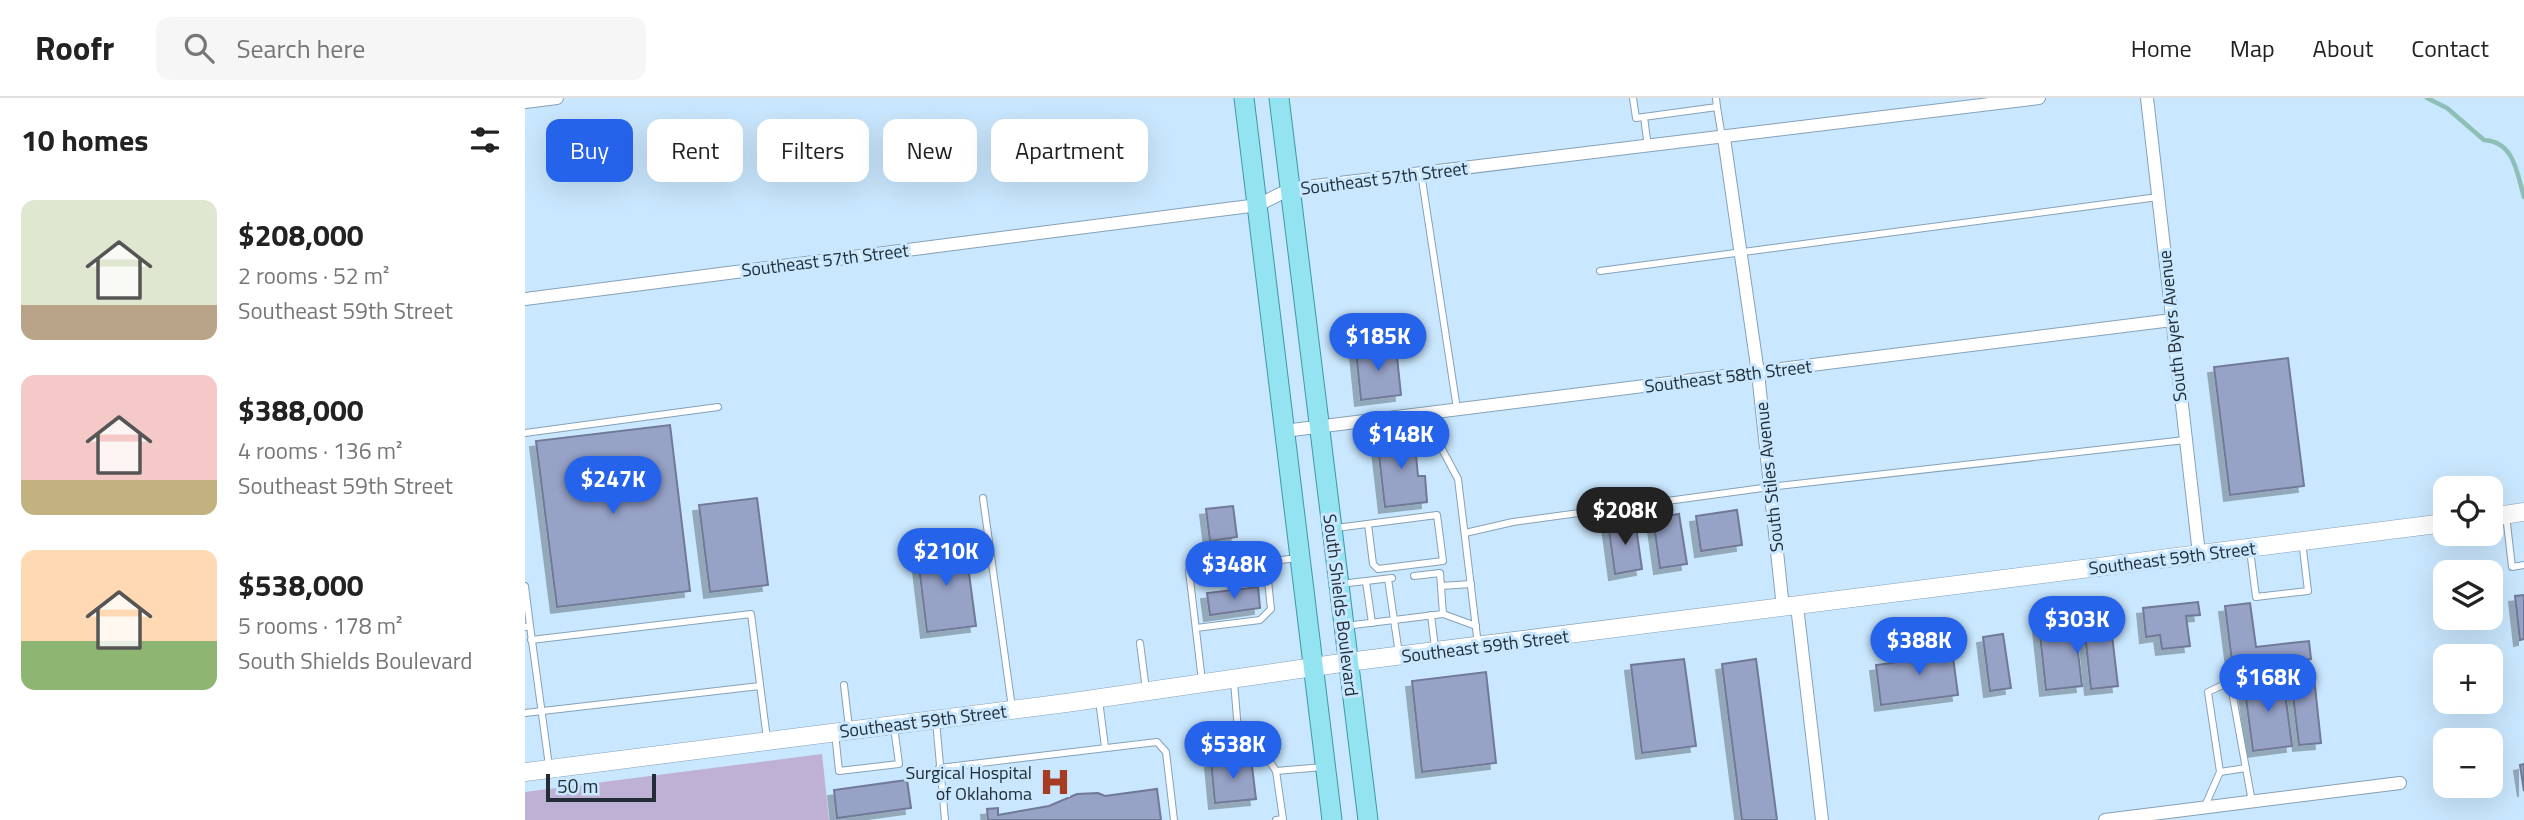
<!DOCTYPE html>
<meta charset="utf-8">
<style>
body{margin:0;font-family:"Titillium Web",sans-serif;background:#f6f6f6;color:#222;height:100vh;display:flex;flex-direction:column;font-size:26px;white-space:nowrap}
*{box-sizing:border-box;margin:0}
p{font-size:23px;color:#767676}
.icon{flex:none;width:38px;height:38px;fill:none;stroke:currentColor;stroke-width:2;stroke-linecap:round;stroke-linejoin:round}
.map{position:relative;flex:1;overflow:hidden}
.side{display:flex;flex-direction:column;background:#fff;width:525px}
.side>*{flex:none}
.banner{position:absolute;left:21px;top:21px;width:665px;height:63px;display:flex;gap:14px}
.buttons{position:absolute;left:1908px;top:378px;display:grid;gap:14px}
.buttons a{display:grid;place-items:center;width:70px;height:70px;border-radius:14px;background:#fff;box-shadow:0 7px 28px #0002;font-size:35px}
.scale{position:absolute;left:21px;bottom:18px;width:110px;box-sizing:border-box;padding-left:7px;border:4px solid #222d36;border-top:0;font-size:19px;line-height:24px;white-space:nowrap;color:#222d36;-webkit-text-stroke:5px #c9e7fe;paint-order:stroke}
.price{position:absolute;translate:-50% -60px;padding:0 16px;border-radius:24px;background:#2563eb;color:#fff;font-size:23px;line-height:46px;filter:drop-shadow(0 2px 4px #0008)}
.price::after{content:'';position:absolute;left:50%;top:42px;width:21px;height:16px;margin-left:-10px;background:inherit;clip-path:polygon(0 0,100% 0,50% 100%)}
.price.on{background:#222;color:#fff}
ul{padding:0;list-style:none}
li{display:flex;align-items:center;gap:21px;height:175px;padding:0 21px}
li span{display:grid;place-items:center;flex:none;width:196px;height:140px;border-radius:14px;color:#555}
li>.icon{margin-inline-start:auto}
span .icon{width:84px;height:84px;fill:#fffc;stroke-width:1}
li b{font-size:30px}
h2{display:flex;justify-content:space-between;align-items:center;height:84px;padding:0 21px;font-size:30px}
.pill{padding:0 24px;border-radius:14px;background:#fff;box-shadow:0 7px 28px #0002;font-size:24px;line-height:63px}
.pill.on{background:#2563eb;color:#fff}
header{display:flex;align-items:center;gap:42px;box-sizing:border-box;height:98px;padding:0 35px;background:#fff;border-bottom:2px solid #e0e0e0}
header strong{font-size:33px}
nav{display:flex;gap:38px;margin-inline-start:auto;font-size:24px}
.search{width:490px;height:63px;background:#f6f6f6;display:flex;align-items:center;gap:18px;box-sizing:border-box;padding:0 24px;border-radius:14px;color:#767676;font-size:26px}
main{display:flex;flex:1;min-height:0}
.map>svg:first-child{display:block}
</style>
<header>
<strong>Roofr</strong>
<div class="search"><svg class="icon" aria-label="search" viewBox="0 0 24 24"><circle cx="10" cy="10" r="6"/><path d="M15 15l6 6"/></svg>Search here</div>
<nav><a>Home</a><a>Map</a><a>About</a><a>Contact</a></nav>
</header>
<main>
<section class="side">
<h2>10 homes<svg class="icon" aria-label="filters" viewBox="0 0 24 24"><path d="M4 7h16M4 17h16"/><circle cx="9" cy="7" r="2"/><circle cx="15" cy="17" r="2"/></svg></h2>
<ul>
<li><span style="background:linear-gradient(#dfe7d0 75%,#b9a48a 0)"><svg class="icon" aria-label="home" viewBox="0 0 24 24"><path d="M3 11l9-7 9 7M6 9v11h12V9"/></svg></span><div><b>$208,000</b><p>2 rooms · 52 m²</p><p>Southeast 59th Street</p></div></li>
<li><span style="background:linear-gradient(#f6c9c9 75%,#c2b280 0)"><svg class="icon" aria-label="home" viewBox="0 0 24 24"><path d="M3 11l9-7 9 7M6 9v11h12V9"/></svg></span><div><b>$388,000</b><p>4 rooms · 136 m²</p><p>Southeast 59th Street</p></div></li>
<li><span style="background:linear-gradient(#ffd9b3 65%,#8fb573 0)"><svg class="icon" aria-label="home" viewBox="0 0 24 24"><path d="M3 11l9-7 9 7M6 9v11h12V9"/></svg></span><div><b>$538,000</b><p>5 rooms · 178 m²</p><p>South Shields Boulevard</p></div></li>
</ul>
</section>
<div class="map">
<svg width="1999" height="722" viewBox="0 0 1999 722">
<defs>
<filter id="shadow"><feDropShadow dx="-6" dy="6" stdDeviation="0" flood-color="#0004"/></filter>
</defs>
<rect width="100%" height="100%" fill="#c9e7fe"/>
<path fill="#bfb0d5" d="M297 656 304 722H0V694Z"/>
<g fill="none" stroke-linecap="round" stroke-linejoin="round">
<path stroke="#8dbfb5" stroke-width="4.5" d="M1902 0 1922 10 1959 42C1990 44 1992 76 1999 99"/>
</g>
<g fill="#97a2c7" stroke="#717996" stroke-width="2" filter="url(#shadow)">
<path d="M871 249 876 297 836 302 831 253Z"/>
<path d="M1763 260 1779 388 1705 397 1689 269Z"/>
<path d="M145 327 165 493 32 509 11 343Z"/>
<path d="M889 336 893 378H900L902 404 860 409 852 340Z"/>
<path d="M232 400 243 487 185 494 174 407Z"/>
<path d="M708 408 712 439 685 443 681 411Z"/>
<path d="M1212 412 1217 447 1176 453 1171 418Z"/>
<path d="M1154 416 1162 466 1135 470 1128 420Z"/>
<path d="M1110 422 1117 471 1090 476 1083 425Z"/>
<path d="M440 446 451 528 402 534 392 452Z"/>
<path d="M733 489 735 510 685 517 682 495Z"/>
<path d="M1999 497V541L1995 542 1990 498Z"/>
<path d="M1673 504 1675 517 1661 518 1665 548 1637 551 1635 537 1621 539 1618 510Z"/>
<path d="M1725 505 1731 549 1784 543 1786 561 1735 567 1736 578 1732 579 1730 568 1708 571 1700 508Z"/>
<path d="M1551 524 1552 533 1586 529 1593 588 1566 591 1561 545 1552 546 1557 588 1521 592 1514 528Z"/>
<path d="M1478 536 1486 590 1465 593 1458 539Z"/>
<path d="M1426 544 1433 597 1356 607 1351 567 1404 560 1402 547Z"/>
<path d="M1159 561 1171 648 1117 655 1106 567Z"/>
<path d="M1231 561 1252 722H1217L1197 566Z"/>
<path d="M961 574 971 665 897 674 887 583Z"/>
<path d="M1789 579 1796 645 1774 647 1766 581Z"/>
<path d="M1758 580 1767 648 1728 653 1719 585Z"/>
<path d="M726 660 731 701 690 705 686 664Z"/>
<path d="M1999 666V693L1995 667Z"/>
<path d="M382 682 386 710 312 720 309 692Z"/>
<path d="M632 691 636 722H463L462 711 473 710V717L524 708 552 696 573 695 580 698Z"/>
</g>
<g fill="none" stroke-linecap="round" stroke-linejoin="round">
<g stroke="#85a1b7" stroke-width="8">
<g id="lane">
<path d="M1108 0 1111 20 1192 9 1191 0"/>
<path d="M1192 9 1197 39"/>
<path d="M1119 19 1123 49"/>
<path d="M896 75 932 311"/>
<path d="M1075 173 1633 99"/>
<path d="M907 314 911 340 933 381 953 547"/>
<path d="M0 335 193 309"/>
<path d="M458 400 487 610"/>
<path d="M1981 417 1987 469 1999 467"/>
<path d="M811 430 912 417 918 463 853 471 848 466 843 426"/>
<path d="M940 435 988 424 1245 389 1660 342"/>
<path d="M1725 452 1731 499 1783 493 1777 443"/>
<path d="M889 478 915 475 918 516"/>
<path d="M863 481 874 556"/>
<path d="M841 484 847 525"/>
<path d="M815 486 867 480"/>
<path d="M0 488 5 528 0 529"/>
<path d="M916 488 946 486"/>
<path d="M906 517 910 550"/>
<path d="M5 528 24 668"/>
<path d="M820 528 918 516 951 528"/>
<path d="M671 530 735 522 746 511 741 464"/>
<path d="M6 542 226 516 242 641"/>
<path d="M615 545 621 592"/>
<path d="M677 583 664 473 773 460"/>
<path d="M709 583 713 633 735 649 751 673 798 669"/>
<path d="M319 587 324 630"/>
<path d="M574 602 580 649"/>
<path d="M0 615 235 588"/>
<path d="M411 623 420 722"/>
<path d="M310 635 314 673 374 666 369 629"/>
<path d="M414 670 632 644 641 654 649 722"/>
<path d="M751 673 758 721 751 722"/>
<path d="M1695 674 1721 670"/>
<path d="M1679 710 1695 674 1683 594 1700 586 1706 588 1727 704"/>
</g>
</g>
<g stroke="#85a1b7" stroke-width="14">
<g id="street">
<path d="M1622 0 1674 456"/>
<path d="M0 4 32 0"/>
<path d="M1199 40 1233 275 1258 510"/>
<path d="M0 201 733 107 765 91 1514 0"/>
<path d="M759 333 1647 222"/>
<path d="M1272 508 1297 722"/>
<path d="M1580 722 1875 685"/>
</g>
</g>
<g stroke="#85a1b7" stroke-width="19">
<g id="secondary">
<path d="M1965 419 1999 414"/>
<path d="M0 674 541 605 823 564 1920 425"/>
</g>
</g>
<g stroke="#3d97a8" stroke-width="21">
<g id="primary">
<path d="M719 0 807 722"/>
<path d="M754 0 843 722"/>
</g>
</g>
<use href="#lane" stroke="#fff" stroke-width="6"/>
<use href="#street" stroke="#fff" stroke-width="12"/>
<use href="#secondary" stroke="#fff" stroke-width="18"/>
<use href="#primary" stroke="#94e3f0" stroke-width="19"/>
</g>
<defs>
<g id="hospital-bare" transform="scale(2.415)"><path d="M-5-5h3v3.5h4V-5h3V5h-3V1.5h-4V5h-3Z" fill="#a63d22" stroke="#c9e7fe" stroke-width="2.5" paint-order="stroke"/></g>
</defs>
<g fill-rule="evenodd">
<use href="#hospital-bare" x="530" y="684"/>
</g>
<g text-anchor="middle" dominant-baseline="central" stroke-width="6" stroke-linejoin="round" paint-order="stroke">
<g font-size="18" fill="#222d36" stroke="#c9e7fe">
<text transform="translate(859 80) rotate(-7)">Southeast 57th Street</text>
<text transform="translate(300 162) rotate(-7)">Southeast 57th Street</text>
<text transform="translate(1647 228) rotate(-96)">South Byers Avenue</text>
<text transform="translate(1203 278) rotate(-7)">Southeast 58th Street</text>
<text transform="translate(1244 379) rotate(-96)">South Stiles Avenue</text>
<text transform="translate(1647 460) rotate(-7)">Southeast 59th Street</text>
<text transform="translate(816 507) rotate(83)">South Shields Boulevard</text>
<text transform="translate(960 548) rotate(-7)">Southeast 59th Street</text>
<text transform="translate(398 623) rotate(-7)">Southeast 59th Street</text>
</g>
<g font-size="18" fill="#222d36" stroke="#c9e7fe" text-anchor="end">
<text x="507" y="674">Surgical Hospital<tspan x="507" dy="21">of Oklahoma</tspan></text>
</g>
</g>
</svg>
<div class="buttons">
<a><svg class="icon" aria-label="locate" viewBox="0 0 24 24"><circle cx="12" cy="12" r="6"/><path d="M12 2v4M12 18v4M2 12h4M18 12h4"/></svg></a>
<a><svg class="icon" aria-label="layers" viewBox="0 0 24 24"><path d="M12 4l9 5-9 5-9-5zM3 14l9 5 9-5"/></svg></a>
<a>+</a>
<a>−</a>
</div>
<div class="scale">50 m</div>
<b class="price" style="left:853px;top:275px">$185K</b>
<b class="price" style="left:876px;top:373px">$148K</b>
<b class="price" style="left:88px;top:418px">$247K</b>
<b class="price on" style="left:1100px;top:449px">$208K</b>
<b class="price" style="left:421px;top:490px">$210K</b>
<b class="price" style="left:709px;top:503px">$348K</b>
<b class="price" style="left:1552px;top:558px">$303K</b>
<b class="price" style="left:1394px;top:579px">$388K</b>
<b class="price" style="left:1743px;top:616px">$168K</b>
<b class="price" style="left:708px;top:683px">$538K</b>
<div class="banner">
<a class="pill on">Buy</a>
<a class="pill">Rent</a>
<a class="pill">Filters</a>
<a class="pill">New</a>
<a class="pill">Apartment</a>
</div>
</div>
</main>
